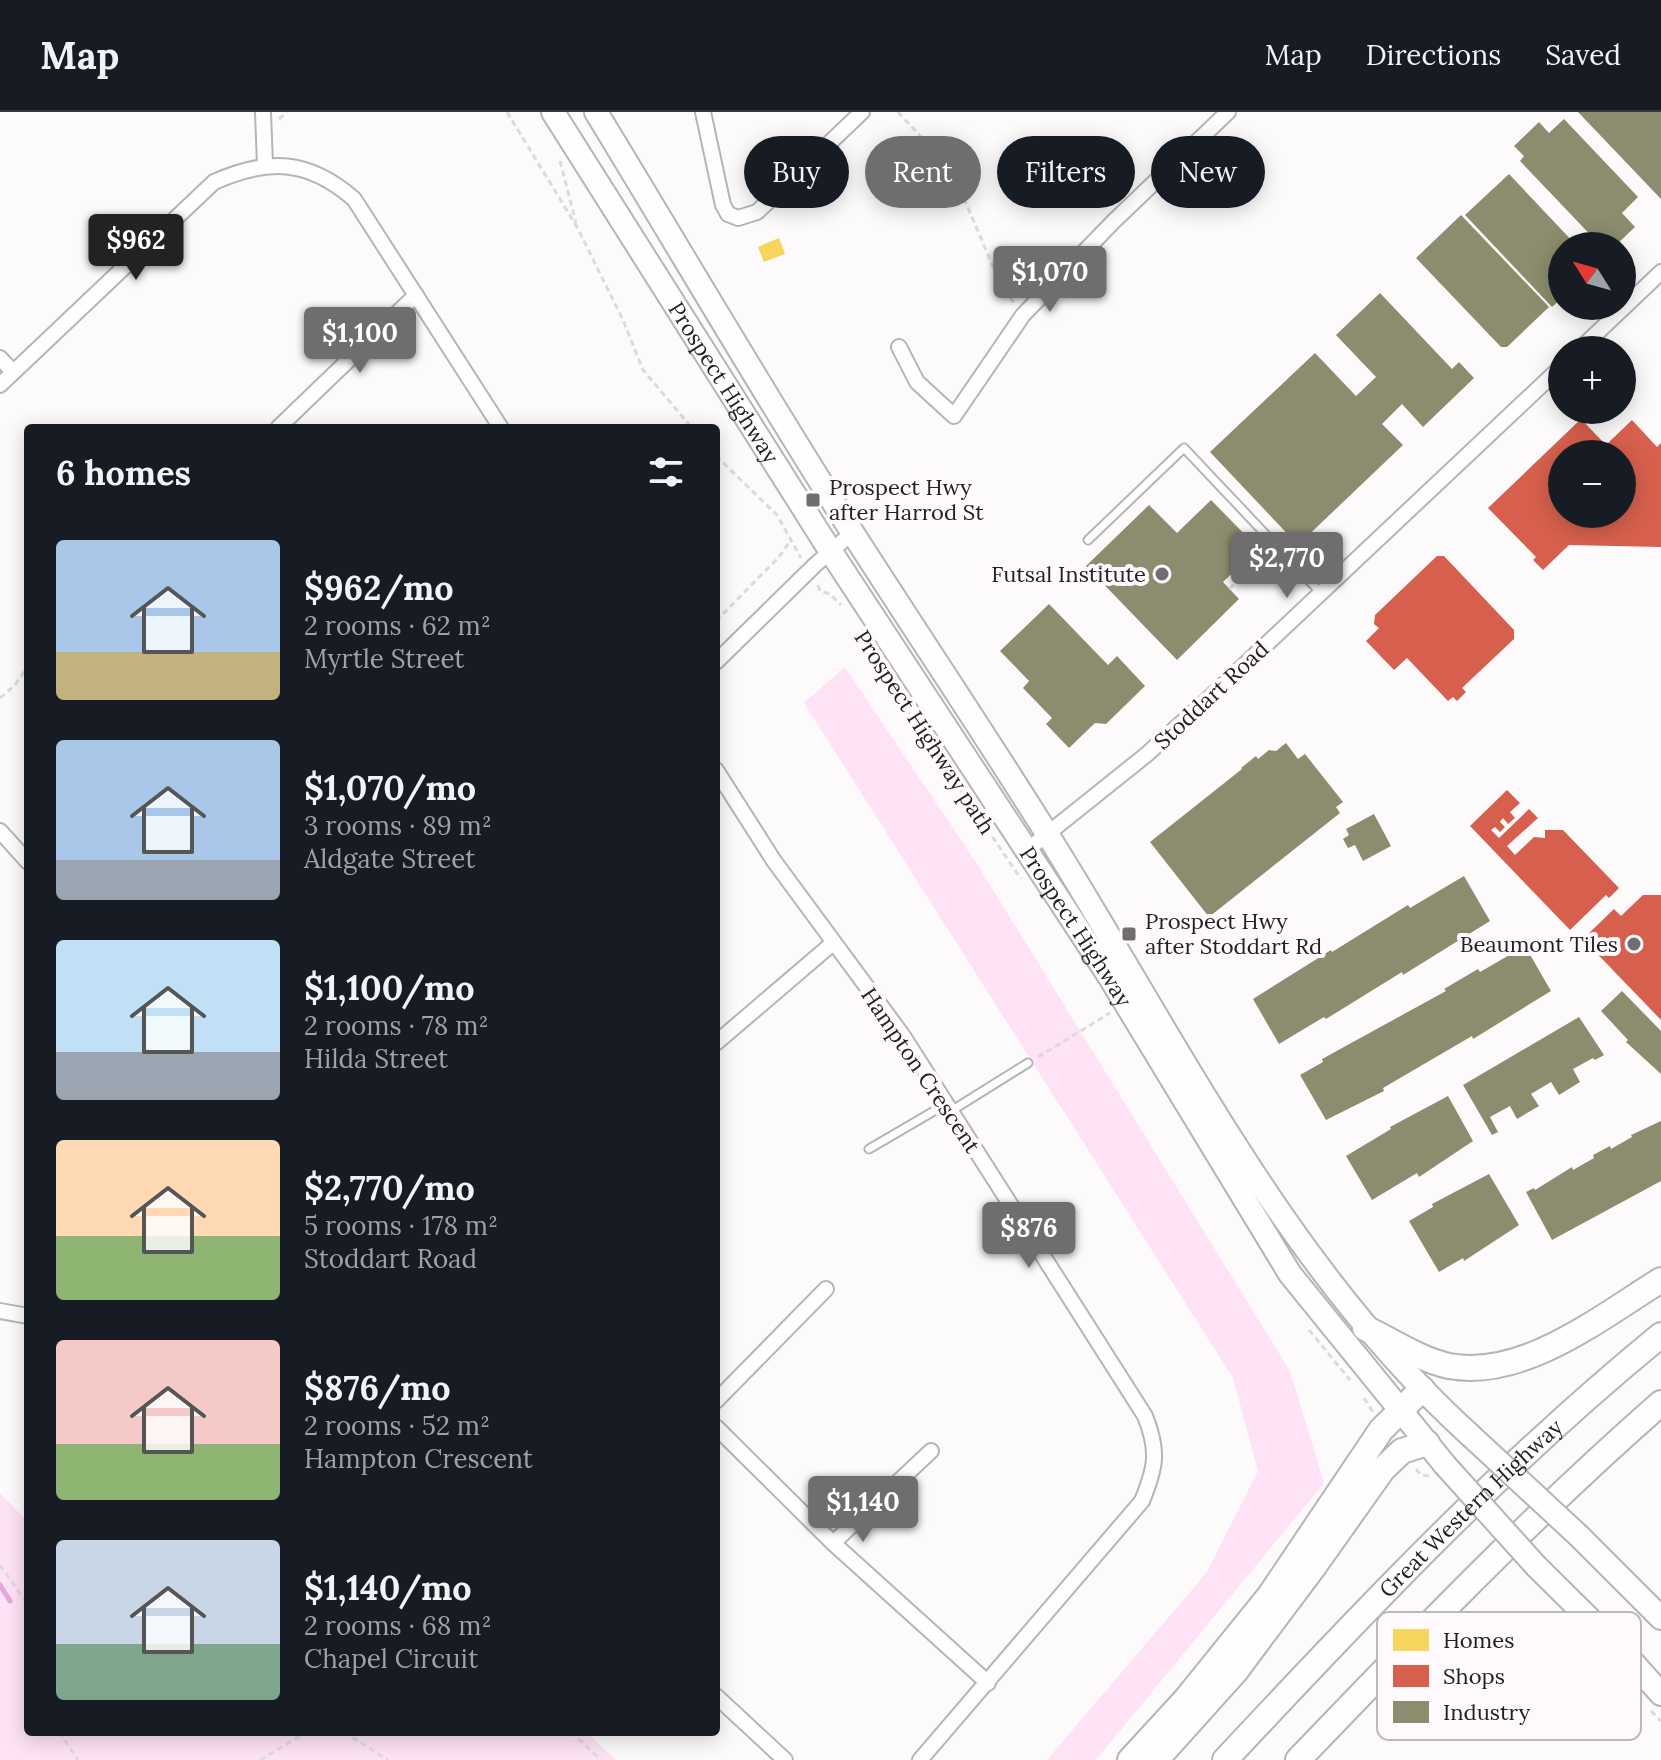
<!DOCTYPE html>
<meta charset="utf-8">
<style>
body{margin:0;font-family:Lora,serif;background:#242831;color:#f1f3f6;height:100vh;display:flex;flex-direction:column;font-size:30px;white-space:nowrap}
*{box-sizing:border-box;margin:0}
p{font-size:26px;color:#9ea1a6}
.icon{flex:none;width:44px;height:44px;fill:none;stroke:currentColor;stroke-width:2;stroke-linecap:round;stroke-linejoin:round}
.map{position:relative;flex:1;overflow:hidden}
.panel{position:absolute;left:24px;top:312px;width:696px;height:1312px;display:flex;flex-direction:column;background:#171b24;border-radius:8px;box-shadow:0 4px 20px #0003}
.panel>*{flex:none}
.guide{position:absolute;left:744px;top:24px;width:760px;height:72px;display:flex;gap:16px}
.needle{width:52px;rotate:307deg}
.fabs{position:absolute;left:1548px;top:120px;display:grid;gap:16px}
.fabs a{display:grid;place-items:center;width:88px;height:88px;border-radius:50%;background:#171b24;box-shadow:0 4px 20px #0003;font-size:40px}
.price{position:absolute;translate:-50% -68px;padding:0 18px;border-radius:8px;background:#6f6d6f;color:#fff;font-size:26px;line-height:52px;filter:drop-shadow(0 2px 4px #0008)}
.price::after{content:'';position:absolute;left:50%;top:48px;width:24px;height:18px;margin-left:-12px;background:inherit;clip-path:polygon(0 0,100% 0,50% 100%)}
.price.active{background:#222;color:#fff}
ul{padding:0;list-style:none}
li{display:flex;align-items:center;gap:24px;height:200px;padding:0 32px}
li span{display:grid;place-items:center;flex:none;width:224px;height:160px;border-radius:8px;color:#555}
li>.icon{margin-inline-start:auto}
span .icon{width:96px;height:96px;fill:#fffc;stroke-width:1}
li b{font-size:34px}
h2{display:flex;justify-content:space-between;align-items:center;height:96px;padding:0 32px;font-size:34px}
.pill{padding:0 28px;border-radius:36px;background:#171b24;box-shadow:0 4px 20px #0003;font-size:28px;line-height:72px}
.pill.active{background:#6f6d6f;color:#fff}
header{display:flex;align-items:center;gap:48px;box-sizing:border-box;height:112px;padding:0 40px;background:#171b24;border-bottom:2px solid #363941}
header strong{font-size:38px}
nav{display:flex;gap:44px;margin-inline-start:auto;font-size:28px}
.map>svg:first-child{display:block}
</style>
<header>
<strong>Map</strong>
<nav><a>Map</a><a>Directions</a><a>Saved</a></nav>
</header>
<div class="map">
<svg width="1661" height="1648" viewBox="0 0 1661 1648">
<rect width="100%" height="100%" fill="#fdfafc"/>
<g fill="#fee2f6">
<path d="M845 555 979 755 1290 1259 1324 1371 1096 1648H1047L1207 1460 1258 1359 1233 1266 804 591Z"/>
<path d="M0 1381 28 1410V1620H586L616 1648H0Z"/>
</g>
<path fill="#f6d55c" d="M779 126 785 142 764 150 758 135Z"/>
<g fill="#d6604d" fill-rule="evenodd">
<path d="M1581 307 1606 333 1632 308 1657 335 1661 331V435L1569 433 1543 458 1533 448 1536 445 1488 396ZM1562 342H1622V402H1562Z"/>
<path d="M1437 444H1444L1514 518V527L1462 576 1466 580 1457 589 1453 585 1448 589 1407 546 1394 558 1366 529 1379 516 1374 512 1375 503Z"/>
<path d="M1507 678 1520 691 1510 700 1515 706 1508 712 1503 706 1500 710 1505 715 1500 720 1495 715 1491 718 1499 726 1529 697 1538 706 1507 734 1515 743 1534 725 1545 726V718H1563L1619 776 1609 786 1606 783 1570 818 1470 714Z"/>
<path d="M1643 783H1661V908L1583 827 1614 797 1621 804Z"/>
</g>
<g fill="#8c8c6e">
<path d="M1578 0H1661V87Z"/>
<path d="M1564 7 1638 85 1622 101 1635 115 1615 134H1601L1520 49 1524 44 1514 34 1539 10 1549 21Z"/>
<path d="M1509 62 1577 134H1562V186L1552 195 1465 103Z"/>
<path d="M1461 103 1549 195 1507 235H1501L1416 146Z"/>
<path d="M1380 181 1452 257 1459 250 1474 266 1423 315 1402 292 1382 312 1403 333 1298 433 1210 340 1315 241 1356 284 1376 265 1336 223Z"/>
<path d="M1211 388 1258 436 1223 470 1239 487 1177 548 1086 454 1149 393 1177 421Z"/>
<path d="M1049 492 1108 553 1117 544 1145 574 1106 612 1095 611 1069 636 1046 612 1052 606 1023 576 1029 569 1000 539Z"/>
<path d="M1286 631 1298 647 1305 642 1343 690 1336 695 1340 701 1209 805 1150 730 1242 657 1241 656 1256 644 1258 647 1269 638 1276 639Z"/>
<path d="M1374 702 1391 734 1363 749 1355 733 1348 736 1343 727 1349 723 1346 717Z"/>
<path d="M1464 764 1490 809 1403 863 1402 860 1326 907 1324 905 1279 932 1253 887 1331 838 1332 840 1408 793 1410 796Z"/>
<path d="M1525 834 1551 879 1473 927 1472 924 1383 976 1384 979 1326 1008 1300 963 1323 950 1322 947 1446 879 1444 877 1478 857 1480 860Z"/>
<path d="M1622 879 1661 919V962L1626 930 1628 928 1601 899Z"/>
<path d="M1579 905 1604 943 1595 948 1593 946 1573 957 1580 970 1559 983 1551 970 1531 982 1539 994 1517 1007 1510 994 1490 1005 1498 1020 1492 1023 1463 973Z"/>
<path d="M1448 984 1473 1029 1419 1065 1417 1061 1372 1088 1346 1044 1391 1017 1390 1015Z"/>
<path d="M1661 1009V1069L1552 1128 1526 1080 1534 1076 1535 1078 1572 1055 1573 1058 1594 1046 1593 1043 1610 1034 1611 1037 1632 1025 1631 1023Z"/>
<path d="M1489 1062 1519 1113 1464 1149 1463 1146 1439 1160 1409 1109 1433 1095 1432 1092Z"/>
</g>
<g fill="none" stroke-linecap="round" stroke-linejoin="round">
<path stroke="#e4aad7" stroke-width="5" d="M0 1473 10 1489"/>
<g stroke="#b6b4b5" stroke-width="11">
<g id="service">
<path d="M1088 428 1184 336 1321 481"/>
<path d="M951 999 1028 951"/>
<path d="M869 1037 946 992"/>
</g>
</g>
<g stroke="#b6b4b5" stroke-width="18">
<g id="minor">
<path d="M263 0 265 53"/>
<path d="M703 0 723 93 728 102 738 106 757 100 862 0"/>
<path d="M899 235 917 270 954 304 1023 203 1114 109 1228 0"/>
<path d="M1579 238 1661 160"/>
<path d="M0 246 13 260"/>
<path d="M0 273 214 70C268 46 308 47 354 87L501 316"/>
<path d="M278 316 416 183"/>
<path d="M716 550 816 452 852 421"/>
<path d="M716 658 774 749 903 924 1145 1304C1159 1339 1156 1355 1142 1389L920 1648"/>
<path d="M0 719 28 750"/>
<path d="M1026 739 1146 643 1205 590 1562 254"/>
<path d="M716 931 833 831"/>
<path d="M0 1199 28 1204"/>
<path d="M716 1289 826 1177"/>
<path d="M716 1315 833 1431 988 1571"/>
<path d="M833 1431 931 1339"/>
<path d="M716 1584 785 1648"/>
</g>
</g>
<g stroke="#b6b4b5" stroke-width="26">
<g id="primary">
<path id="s1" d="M553 0 831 440 1109 864 1290 1162 1445 1353"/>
<path d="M596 0C682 141 765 284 854 423 923 531 995 637 1062 746 1185 946 1294 1164 1471 1324"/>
<path d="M1579 1424 1661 1506"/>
<path d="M1536 1454 1628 1545 1661 1582"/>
</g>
</g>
<g stroke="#b6b4b5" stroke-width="28">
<g id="trunk">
<path d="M1365 1216C1393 1229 1418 1247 1449 1254 1523 1268 1601 1205 1661 1168"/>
<path d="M1130 1648 1186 1587 1270 1483 1381 1318 1422 1277"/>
<path d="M1156 1648 1235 1560 1315 1453 1383 1357 1402 1339 1427 1331"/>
<path id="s2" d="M1225 1648C1364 1499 1503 1352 1661 1223"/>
<path d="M1298 1648C1416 1525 1533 1403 1661 1291"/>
</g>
</g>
<g stroke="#dcdbdc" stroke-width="3" stroke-dasharray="6 4" stroke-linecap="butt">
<path d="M507 0 577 115 623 208 643 258 692 316"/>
<path d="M898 0 952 58 1002 176 1015 192"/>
<path d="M279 7 287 0"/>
<path d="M560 49 576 111"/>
<path d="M716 344 777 403 801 446"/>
<path d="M818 473 820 479 830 482 841 493"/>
<path d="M1229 477 1267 440"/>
<path d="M716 509 779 445 790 429"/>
<path d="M867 532 914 609 1021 767"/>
<path d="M0 586 15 573 28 554"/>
<path d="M1038 945 1110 901"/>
<path d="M1309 1218 1350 1268"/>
<path d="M1364 1286 1373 1300"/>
<path d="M1416 1357 1421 1363 1429 1364"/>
<path d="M0 1453 28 1493"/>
<path d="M1598 1545 1626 1574"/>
<path d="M1651 1599 1661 1609"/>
<path d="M59 1620 78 1648"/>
<path d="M344 1620 388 1648"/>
<path d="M571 1620 601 1648"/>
<path d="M260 1648 307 1620"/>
</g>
<use href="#service" stroke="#fffeff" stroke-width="7"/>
<use href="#minor" stroke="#fffeff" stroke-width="14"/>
<use href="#primary" stroke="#fffeff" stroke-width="22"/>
<use href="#trunk" stroke="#fffeff" stroke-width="24"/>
<g stroke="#b6b4b5" stroke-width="26" stroke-linecap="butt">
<g id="primary-bridge">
<path d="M1471 1324 1579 1424"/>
<path d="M1445 1353 1536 1454"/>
</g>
</g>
<use href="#primary-bridge" stroke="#fffeff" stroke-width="22"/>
</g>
<g fill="#6f6d6f" stroke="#fef9fd" stroke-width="3">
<rect x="805" y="380" width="16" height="16" rx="4"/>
<circle cx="1162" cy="462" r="8"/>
<rect x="1121" y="814" width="16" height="16" rx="4"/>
<circle cx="1634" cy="832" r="8"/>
</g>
<g text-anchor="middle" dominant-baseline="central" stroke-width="8" stroke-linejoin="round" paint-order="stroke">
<g font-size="22" fill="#232123" stroke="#fef9fd">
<text stroke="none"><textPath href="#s1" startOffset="320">Prospect Highway</textPath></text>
<text transform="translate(1211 583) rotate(-43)">Stoddart Road</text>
<text transform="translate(925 620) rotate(57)">Prospect Highway path</text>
<text stroke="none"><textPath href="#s1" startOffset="968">Prospect Highway</textPath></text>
<text transform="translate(921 958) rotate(56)">Hampton Crescent</text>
<text stroke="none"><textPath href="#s2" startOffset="352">Great Western Highway</textPath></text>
</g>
<g font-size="22" fill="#232123" stroke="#fef9fd" text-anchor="start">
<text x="829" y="375">Prospect Hwy<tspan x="829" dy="25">after Harrod St</tspan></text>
<text x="1146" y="462" text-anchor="end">Futsal Institute</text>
<text x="1145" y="809">Prospect Hwy<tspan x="1145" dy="25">after Stoddart Rd</tspan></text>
<text x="1618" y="832" text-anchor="end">Beaumont Tiles</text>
</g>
</g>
<rect x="1377" y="1500" width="264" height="128" rx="12" fill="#fef9fd" stroke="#bcb8bc" stroke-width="2"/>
<rect x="1393" y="1517" width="36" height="22" fill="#f6d55c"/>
<rect x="1393" y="1553" width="36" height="22" fill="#d6604d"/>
<rect x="1393" y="1589" width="36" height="22" fill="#8c8c6e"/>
<g font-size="22" fill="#232123">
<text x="1443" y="1536">Homes</text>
<text x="1443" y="1572">Shops</text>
<text x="1443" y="1608">Industry</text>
</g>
</svg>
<div class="fabs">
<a><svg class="needle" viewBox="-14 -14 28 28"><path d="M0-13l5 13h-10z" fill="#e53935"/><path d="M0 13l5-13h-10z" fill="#9ea1a6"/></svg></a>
<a>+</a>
<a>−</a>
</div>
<b class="price active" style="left:136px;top:170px">$962</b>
<b class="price" style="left:1050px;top:202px">$1,070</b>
<b class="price" style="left:360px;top:263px">$1,100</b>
<b class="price" style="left:1287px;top:488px">$2,770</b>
<b class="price" style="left:1029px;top:1158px">$876</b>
<b class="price" style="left:863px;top:1432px">$1,140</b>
<div class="guide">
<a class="pill">Buy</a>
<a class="pill active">Rent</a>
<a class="pill">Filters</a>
<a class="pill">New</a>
</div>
<section class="panel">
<h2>6 homes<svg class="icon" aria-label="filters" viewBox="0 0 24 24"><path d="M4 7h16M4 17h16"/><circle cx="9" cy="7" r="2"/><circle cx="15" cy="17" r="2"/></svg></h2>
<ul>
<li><span style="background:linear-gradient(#a9c7e8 70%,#c2b280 0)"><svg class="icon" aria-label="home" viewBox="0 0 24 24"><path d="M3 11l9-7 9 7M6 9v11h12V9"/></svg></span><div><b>$962/mo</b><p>2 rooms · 62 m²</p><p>Myrtle Street</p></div></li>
<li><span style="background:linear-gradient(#a9c7e8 75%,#9aa5b1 0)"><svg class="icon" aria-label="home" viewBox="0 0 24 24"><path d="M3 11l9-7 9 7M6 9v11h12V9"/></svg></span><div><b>$1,070/mo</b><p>3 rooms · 89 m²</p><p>Aldgate Street</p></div></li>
<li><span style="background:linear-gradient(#bfe0f5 70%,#9aa5b1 0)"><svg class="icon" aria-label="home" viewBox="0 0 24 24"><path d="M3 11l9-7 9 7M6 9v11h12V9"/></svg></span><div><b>$1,100/mo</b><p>2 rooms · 78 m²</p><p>Hilda Street</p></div></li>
<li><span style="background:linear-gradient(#ffd9b3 60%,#8fb573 0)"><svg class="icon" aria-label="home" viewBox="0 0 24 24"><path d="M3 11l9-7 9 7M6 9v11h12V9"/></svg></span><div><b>$2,770/mo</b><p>5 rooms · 178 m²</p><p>Stoddart Road</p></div></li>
<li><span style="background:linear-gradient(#f6c9c9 65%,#8fb573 0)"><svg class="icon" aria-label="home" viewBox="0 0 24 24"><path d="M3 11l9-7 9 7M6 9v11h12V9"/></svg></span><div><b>$876/mo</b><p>2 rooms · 52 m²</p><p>Hampton Crescent</p></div></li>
<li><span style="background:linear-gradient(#c9d6e8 65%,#7fa58c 0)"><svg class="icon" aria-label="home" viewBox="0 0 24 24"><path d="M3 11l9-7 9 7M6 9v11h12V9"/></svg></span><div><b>$1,140/mo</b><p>2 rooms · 68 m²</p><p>Chapel Circuit</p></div></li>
</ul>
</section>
</div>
